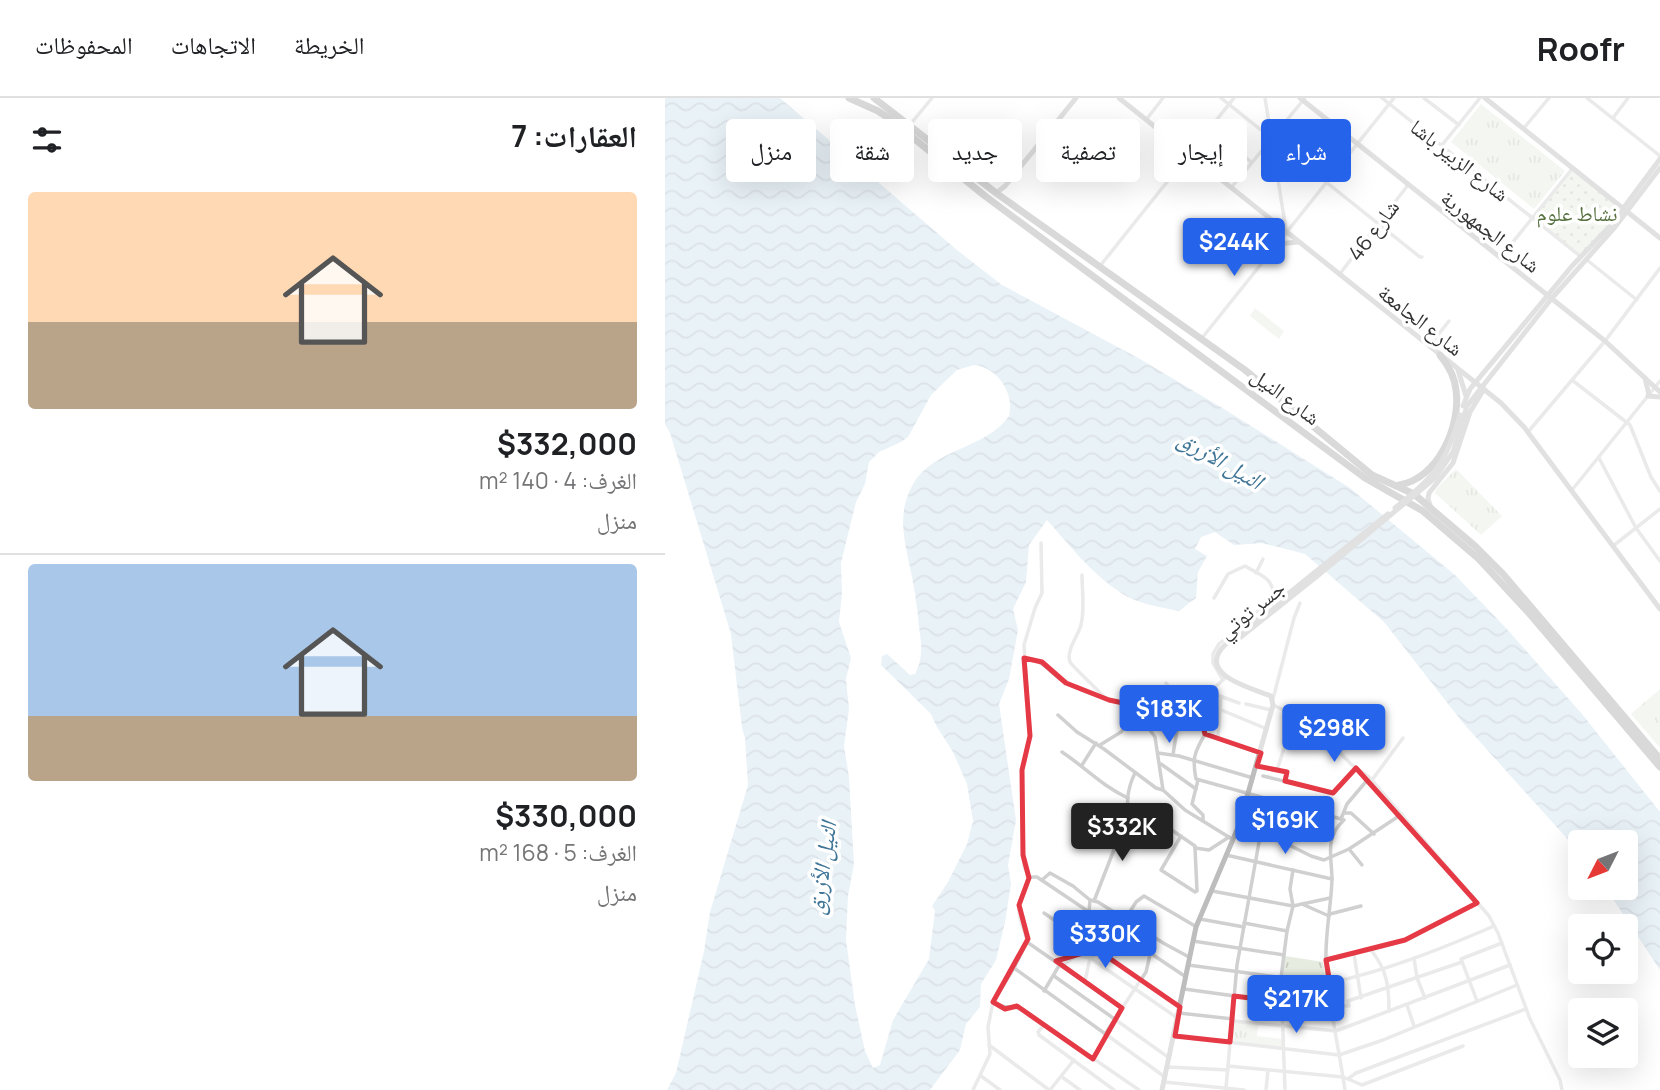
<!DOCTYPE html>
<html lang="ar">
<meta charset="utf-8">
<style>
body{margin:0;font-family:Manrope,"Noto Naskh Arabic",sans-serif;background:#f2f2f2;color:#202124;direction:rtl;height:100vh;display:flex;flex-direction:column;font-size:26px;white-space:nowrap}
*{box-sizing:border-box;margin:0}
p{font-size:23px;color:#757577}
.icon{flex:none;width:38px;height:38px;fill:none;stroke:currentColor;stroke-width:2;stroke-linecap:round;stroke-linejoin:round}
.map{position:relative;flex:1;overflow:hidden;direction:ltr}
.side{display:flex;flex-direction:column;background:#fff;width:665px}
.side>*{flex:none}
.top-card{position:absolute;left:21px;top:21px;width:665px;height:63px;direction:rtl;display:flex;gap:14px}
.needle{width:46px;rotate:228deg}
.tools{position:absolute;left:903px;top:732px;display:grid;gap:14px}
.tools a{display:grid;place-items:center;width:70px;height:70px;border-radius:7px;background:#fff;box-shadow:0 7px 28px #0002;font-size:35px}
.price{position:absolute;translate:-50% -60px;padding:0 16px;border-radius:7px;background:#2563eb;color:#fff;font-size:23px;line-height:46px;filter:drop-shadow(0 2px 4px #0008)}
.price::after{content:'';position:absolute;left:50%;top:42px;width:21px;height:16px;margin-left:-10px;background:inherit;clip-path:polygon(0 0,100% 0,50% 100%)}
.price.selected{background:#222;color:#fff}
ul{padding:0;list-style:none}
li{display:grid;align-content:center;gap:14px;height:371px;padding:0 28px}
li+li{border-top:2px solid #e0e0e0}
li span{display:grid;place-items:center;height:217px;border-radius:7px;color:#555}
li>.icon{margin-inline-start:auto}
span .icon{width:126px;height:126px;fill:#fffc;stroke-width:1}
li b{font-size:30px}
h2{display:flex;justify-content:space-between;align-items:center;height:84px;padding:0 28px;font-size:30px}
.pill{padding:0 24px;border-radius:7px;background:#fff;box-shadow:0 7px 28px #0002;font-size:24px;line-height:63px}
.pill.selected{background:#2563eb;color:#fff}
header{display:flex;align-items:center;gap:42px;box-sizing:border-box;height:98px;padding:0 35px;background:#fff;border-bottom:2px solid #e0e0e0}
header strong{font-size:33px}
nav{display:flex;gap:38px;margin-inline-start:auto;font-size:24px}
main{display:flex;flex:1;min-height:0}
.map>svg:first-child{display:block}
</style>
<header>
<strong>Roofr</strong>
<nav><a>الخريطة</a><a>الاتجاهات</a><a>المحفوظات</a></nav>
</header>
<main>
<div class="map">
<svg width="995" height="992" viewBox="0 0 995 992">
<defs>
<pattern id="grass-tufts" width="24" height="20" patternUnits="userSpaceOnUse" patternTransform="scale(1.75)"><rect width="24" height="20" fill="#e6ecdf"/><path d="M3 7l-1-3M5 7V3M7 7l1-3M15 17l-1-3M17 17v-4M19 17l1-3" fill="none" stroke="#c6cbc0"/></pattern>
<pattern id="garden-dots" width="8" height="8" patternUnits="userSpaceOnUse" patternTransform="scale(1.75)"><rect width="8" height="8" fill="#e6ecdf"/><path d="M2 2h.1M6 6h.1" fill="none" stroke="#c6cbc0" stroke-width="1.8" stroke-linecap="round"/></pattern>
<pattern id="water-waves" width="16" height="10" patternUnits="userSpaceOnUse" patternTransform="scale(1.75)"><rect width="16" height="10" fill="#cfe2ee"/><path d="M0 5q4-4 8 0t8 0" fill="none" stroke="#b2c2cd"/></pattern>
</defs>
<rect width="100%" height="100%" fill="#fff"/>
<g fill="url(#grass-tufts)">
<path d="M816 6 900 73 869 111 786 44Z"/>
<path d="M791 371 837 418 816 437 770 395 772 390Z"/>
<path d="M995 591V650L966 616Z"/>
<path d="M620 858 658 864 661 885 618 879Z"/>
<path d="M568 924 593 927 592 938 617 941V949L567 944Z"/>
</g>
<path fill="url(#garden-dots)" d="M909 71 956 111 916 157 868 119Z"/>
<path fill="#e6ecdf" d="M590 210 619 233 614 241 585 218Z"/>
<path fill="url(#water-waves)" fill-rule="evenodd" d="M0 0H115L292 152 337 187 475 261 559 311 685 390 790 477 841 530 917 616 995 714V872L940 789H961V744H915V755L798 625 719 524 640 456 597 445 569 447 550 434 536 439 530 451 542 458 533 474 531 500 514 513C495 509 473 506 456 495 427 476 405 448 382 422L364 447 361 484 348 511 353 532 344 581 334 606 351 722 343 767 346 786 340 824 331 862 316 886 315 909 301 926 295 952 265 992H2L11 975 39 853 45 814 83 687 80 640 77 630 66 536 5 335 0 326ZM309 267C332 269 350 295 344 318 321 351 269 350 248 386 233 413 238 436 244 465 249 486 252 507 254 529 257 546 258 561 250 576L245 577 222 556 217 558 216 567 266 616 272 629 288 654 302 686 308 723 302 746 283 784 267 808 270 813 264 861 228 922 215 967 208 970 200 953 190 907 181 842 183 798 189 766 184 679 179 648 184 611 181 581 186 560 174 524 177 495 176 465 191 404 200 386 204 364 214 354 236 344 243 339 266 297 292 272Z"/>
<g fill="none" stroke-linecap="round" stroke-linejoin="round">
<g stroke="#d0d0d0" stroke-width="3.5">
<path d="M556 0 755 159H757"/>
<path d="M600 0 621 132"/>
<path d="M717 0 915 158"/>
<path d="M759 0 794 27"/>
<path d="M922 0 995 58"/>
<path d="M948 20 963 0"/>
<path d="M481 22 498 0"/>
<path d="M244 28 267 0"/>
<path d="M546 29 586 64"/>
<path d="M859 30 884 0"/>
<path d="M777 47 815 0"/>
<path d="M566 90 640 0"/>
<path d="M835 160 907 71"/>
<path d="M922 162 972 202"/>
<path d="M435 168 569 0"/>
<path d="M674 177 743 87"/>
<path d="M537 240 729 0"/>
<path d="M764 248 784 223"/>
<path d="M907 282 965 327 986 379 995 393"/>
<path d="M863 334 940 243 995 170"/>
<path d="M934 360 971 430 995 463"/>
<path d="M907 392 995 283"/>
<path d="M948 448 995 411"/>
<path d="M591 475 598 461"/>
<path d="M417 477C417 493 420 511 416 527 413 538 401 552 405 564 407 568 434 593 440 600"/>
<path d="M549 500 563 476 580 468C595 477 610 480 608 500L554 546 548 556V565L558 582"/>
<path d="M359 560C379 561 385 576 401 585 425 597 450 604 476 609L472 589"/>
<path d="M562 578 532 606 540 636C529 655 527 661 531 681L676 721"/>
<path d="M501 585C521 614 512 625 508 657"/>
<path d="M544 594 574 605"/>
<path d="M608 601 629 520 635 505"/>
<path d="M581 606 606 612"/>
<path d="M608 607 643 623 687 667 704 679 824 818 833 835 865 921 895 982 897 992"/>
<path d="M554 611 602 631"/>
<path d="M472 614 490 639 498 692"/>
<path d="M393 617 412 634 439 651 491 690 498 692 520 712 567 741"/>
<path d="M540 636 594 655"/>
<path d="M553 639 556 600"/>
<path d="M435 647 456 634 476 609 496 613 532 606"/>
<path d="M397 654C421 670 437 688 463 700"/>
<path d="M493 655 514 658 588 680"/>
<path d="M496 666 531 691"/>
<path d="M417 667 431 645"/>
<path d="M592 668 622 674 620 683"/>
<path d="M612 672 630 616"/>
<path d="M470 675C464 687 457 712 469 723 473 727 479 730 483 733L498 726 530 748V750L544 752 564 739"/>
<path d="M598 678 669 695 691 670"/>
<path d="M533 682 527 706 538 717V722"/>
<path d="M707 682 738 640"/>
<path d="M680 715H686L709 736"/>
<path d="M574 727 596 733 646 758 659 762 684 751 737 716"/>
<path d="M516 738 496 772 530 794 532 793 530 750"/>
<path d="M451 749 483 733"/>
<path d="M684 751 697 767"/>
<path d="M561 757 667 781"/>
<path d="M363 779H372L521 879"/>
<path d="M377 782 385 775 408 788 425 802 433 804 500 846 524 859"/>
<path d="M547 793 628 808 665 800"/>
<path d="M429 803 450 749 465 718"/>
<path d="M637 806 664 818"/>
<path d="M379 815 515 909"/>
<path d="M665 816 696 808"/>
<path d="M461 820 471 804 479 798 530 828"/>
<path d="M535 821 579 829"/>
<path d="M579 825 622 833"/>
<path d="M409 836 424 814 425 802"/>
<path d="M528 843 619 857"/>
<path d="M362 844 457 910"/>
<path d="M706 852 740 842 812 805"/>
<path d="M412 856 409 848 413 839"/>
<path d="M689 856 696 900"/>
<path d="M749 860 752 880 760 900"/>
<path d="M661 861 706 852C722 872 724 888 724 913"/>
<path d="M398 867 412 857 425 860 431 856H438"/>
<path d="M523 867 665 886"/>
<path d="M349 870 500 979"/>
<path d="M389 878 503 959"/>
<path d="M420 883 425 860 511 919"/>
<path d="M664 885C721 873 776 851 829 828"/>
<path d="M519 891 628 906 684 908 683 903 797 864"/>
<path d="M379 893 395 866"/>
<path d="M812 903 796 861 837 845"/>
<path d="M328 905C340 911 350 907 361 914L474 992"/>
<path d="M742 907 749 928"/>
<path d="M514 915 568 921"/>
<path d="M568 923 671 933 845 867"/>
<path d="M379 927 373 934 374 937 449 992"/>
<path d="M440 936 481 874 485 857"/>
<path d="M510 938 674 957 718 942 852 887"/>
<path d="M324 947 384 992"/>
<path d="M428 961 441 938"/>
<path d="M563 968 678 979 683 981 691 975 861 911"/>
<path d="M503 969 563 972"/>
<path d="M316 978 335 992"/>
<path d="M397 979 415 992"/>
<path d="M683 981 697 987 798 948"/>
<path d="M499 984 579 992"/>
<path d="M561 990 572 867 596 733"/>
<path d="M308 992 325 956 323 929 328 904 349 870 362 844C360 830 351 820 355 803 357 795 362 788 364 780L359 768 358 757 357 672 365 638 359 547 370 510 377 495 376 445"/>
<path d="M385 992 409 962"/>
<path d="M601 992 603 972"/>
<path d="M620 992 616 880 622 833 628 808 625 791 628 772"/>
<path d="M680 992C674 951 663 904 661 863 660 836 666 809 667 782 667 759 659 740 679 722L676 721 682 706 704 680"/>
</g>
<g stroke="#bdbdbd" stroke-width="5">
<path d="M454 0 836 305 859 329 995 511"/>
<path d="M635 0 940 243 995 294"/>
<path d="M820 0 995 140"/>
<path d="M331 95 340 88 411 0"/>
<path d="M609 126 612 146 634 144"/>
<path d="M793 272 801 298"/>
<path d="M980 280 984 297"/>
<path d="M983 298 995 299"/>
<path d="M798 308 805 291 907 168 945 128 995 61"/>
<path d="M802 308 887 200 950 129 995 70"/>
<path d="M766 410 763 401 764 395 788 365 805 314 819 291"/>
<path d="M572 542 651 479"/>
<path d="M497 992 531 829 574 727 608 607 606 598C586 590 529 576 561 546L649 475"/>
</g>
<g stroke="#ababab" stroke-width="7">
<path d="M184 0 213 13 225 21 320 98 700 380 758 413 814 461 863 514 995 669"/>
<path d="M209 0 331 95 580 272 707 377 749 396 810 448 838 476 995 661"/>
<path d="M734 387C773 381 796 328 791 292 790 279 783 267 775 257"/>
</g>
<g stroke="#bdbdbd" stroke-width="5">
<path d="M730 410C770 377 780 368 795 317"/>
<path d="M649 475 723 416"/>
<path d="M651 479 770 380 788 354 802 308"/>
</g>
</g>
<path d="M0 0H995V992H0ZM359 560 377 564 401 585 444 602 496 613 532 606 540 636 596 655 592 668 622 674 620 683 668 695 691 670 812 805 740 842 661 862 665 886 616 880V904L569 898 565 944 510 938 515 909 431 851 391 863 457 910 428 961 352 908 340 911 328 904 363 841 354 807 364 780 358 757 357 672 365 638Z" fill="#fff" fill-opacity=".55" fill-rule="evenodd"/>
<path fill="none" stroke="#e63946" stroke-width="5" stroke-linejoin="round" d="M359 560 377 564 401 585 444 602 496 613 532 606 540 636 596 655 592 668 622 674 620 683 668 695 691 670 812 805 740 842 661 862 665 886 616 880V904L569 898 565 944 510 938 515 909 431 851 391 863 457 910 428 961 352 908 340 911 328 904 363 841 354 807 364 780 358 757 357 672 365 638Z"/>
<g text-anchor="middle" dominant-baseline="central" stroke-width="7" stroke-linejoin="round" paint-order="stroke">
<g font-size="21" fill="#333" stroke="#fff">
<text transform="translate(795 62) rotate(38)">شارع الزبير باشا</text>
<text transform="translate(708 132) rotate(-53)">شارع 46</text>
<text transform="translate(826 133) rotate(38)">شارع الجمهورية</text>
<text transform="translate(756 222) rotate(38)">شارع الجامعة</text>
<text transform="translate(621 298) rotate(37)">شارع النيل</text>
<text transform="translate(586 511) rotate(-39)">جسر توتي</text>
</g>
<g font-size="21" fill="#56703f" stroke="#fff">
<text x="912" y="115">نشاط علوم</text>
</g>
<g font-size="23" font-style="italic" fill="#3f7597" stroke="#fff">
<text transform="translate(556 361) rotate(30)">النيل الأزرق</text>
<text transform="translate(156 770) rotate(-82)">النيل الأزرق</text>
</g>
</g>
</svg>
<div class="tools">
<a><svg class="needle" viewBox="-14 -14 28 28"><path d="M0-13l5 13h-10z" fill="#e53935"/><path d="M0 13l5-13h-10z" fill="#757577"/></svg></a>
<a><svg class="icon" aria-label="locate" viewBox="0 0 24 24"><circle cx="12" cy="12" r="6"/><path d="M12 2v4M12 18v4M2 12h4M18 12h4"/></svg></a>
<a><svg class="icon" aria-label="layers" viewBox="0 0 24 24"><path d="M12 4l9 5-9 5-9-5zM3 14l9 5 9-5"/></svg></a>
</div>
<b class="price" style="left:569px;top:180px">$244K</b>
<b class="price" style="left:504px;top:647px">$183K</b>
<b class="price" style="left:669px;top:666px">$298K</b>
<b class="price" style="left:620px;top:758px">$169K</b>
<b class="price selected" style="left:457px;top:765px">$332K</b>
<b class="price" style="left:440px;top:872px">$330K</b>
<b class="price" style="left:631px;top:937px">$217K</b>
<div class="top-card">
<a class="pill selected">شراء</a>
<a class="pill">إيجار</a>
<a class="pill">تصفية</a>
<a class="pill">جديد</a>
<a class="pill">شقة</a>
<a class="pill">منزل</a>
</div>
</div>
<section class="side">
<h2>العقارات: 7<svg class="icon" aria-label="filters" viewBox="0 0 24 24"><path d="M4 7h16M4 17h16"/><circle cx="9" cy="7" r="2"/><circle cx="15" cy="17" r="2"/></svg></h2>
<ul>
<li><span style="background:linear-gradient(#ffd9b3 60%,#b9a48a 0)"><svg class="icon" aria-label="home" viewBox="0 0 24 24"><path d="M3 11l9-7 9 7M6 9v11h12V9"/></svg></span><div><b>$332,000</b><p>الغرف: 4 · 140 m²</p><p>منزل</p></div></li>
<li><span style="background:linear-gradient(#a9c7e8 70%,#b9a48a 0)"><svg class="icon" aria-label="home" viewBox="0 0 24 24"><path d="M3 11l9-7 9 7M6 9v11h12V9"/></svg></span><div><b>$330,000</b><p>الغرف: 5 · 168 m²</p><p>منزل</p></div></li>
</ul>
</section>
</main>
